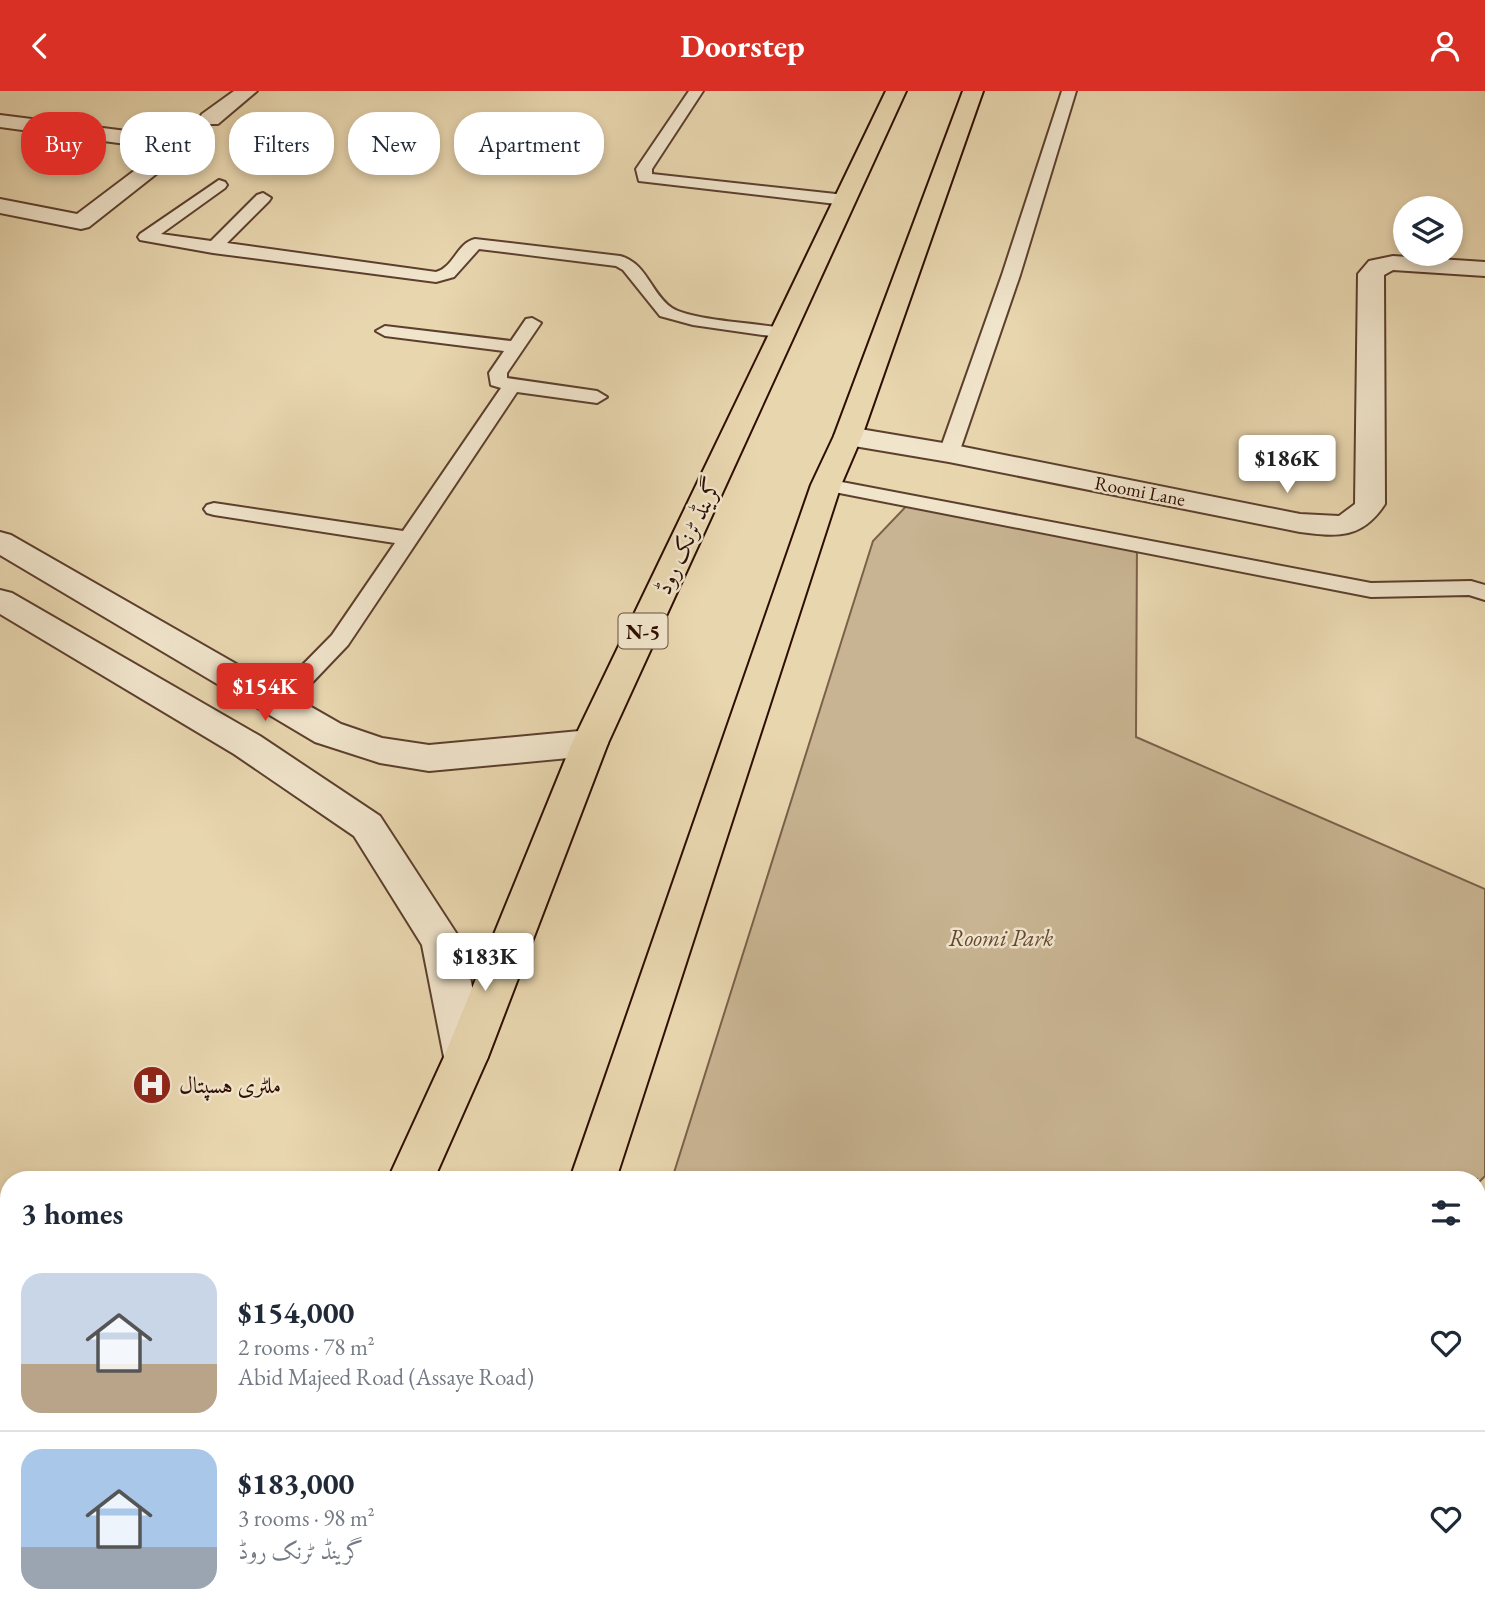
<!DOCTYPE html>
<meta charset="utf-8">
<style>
body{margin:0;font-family:"EB Garamond",Amiri,serif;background:#f2f2f3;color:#1f2937;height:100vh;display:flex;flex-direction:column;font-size:26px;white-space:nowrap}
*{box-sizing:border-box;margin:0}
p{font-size:23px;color:#747a83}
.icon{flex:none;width:38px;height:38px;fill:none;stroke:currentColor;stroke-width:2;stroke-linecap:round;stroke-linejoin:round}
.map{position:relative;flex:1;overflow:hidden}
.panel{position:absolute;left:0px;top:1080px;width:1486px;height:450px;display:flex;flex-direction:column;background:#fff;border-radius:28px 28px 0 0;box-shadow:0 4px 10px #0003}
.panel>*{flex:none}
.hud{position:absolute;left:21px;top:21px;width:700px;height:63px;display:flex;gap:14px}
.tools{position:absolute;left:1393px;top:105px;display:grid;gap:14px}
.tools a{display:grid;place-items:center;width:70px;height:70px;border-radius:50%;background:#fff;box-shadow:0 4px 10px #0003;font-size:35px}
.price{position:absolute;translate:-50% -60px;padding:0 16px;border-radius:7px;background:#fff;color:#222;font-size:23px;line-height:46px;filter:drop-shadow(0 2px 4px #0008)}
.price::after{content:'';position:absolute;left:50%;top:42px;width:21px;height:16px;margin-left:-10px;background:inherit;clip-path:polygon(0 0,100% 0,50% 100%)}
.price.current{background:#d93025;color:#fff}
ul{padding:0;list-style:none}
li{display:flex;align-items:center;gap:21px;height:175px;padding:0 21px}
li+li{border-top:2px solid #e0e1e3}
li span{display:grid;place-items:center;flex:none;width:196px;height:140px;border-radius:21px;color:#555}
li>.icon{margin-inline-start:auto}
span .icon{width:84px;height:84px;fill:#fffc;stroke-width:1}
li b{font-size:30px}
h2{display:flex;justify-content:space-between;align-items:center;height:84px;padding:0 21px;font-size:30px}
.tag{padding:0 24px;border-radius:28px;background:#fff;box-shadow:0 4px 10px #0003;font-size:24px;line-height:63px}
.tag.current{background:#d93025;color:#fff}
header{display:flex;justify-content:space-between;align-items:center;height:91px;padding:0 21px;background:#d93025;color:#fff;font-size:32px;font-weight:700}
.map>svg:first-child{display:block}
</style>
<header><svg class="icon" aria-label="back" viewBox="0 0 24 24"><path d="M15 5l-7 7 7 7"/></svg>Doorstep<svg class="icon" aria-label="person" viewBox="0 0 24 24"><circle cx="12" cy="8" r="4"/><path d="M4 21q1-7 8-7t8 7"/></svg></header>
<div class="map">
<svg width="1485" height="1529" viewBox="0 0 1485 1529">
<rect width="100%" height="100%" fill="#e8d6af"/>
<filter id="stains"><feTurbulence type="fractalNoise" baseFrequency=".00286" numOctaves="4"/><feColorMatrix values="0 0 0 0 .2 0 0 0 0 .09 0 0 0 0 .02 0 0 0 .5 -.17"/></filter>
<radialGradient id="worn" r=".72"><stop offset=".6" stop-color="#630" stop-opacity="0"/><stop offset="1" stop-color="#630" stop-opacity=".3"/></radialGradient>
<g fill="#c8b492" stroke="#7b604a" stroke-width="2">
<path d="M915 406 1137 447 1136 646 1485 798V1085L1477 1093V1088H672L873 450Z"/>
<path d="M569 1521H967L957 1529H568Z"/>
</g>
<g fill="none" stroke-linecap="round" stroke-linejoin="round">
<g stroke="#5c3f2d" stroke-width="4">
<g id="service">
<path d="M689 0H703L652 78V83L845 104 853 109 845 114 639 90 636 78Z"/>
<path d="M1062 0H1076L1020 184 959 362 956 366H942L939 362 1002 184Z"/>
<path d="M219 89 225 91 227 94 225 97 161 143 211 150 257 104 263 102 271 107 269 110 227 152 436 181C454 176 457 152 475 148L620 165C647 172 651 203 672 217 690 229 760 233 784 237L793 242 784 247 693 234 660 225 623 179 616 175 479 158 454 186 436 191 213 162 140 149 138 146 140 143Z"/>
<path d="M532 227 541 232 507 282V287L597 300 607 306 597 312 517 301 348 554 286 619 278 621 270 619 266 613 270 607 332 544 395 452 214 424 207 422 204 418 207 414 214 412 403 440 501 297 491 294 489 282 504 260 385 245 376 240 385 235 511 250 526 228Z"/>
<path d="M826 388 1371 492 1471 490 1485 494V509L1469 504 1371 506 819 398 816 394 819 390Z"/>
</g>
</g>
<g stroke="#5c3f2d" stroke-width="4">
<g id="minor">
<path d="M234 0H257L218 33H202L199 28 202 23Z"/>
<path d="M0 24 182 47 190 49 193 54 89 136 81 138 0 122V108L77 123 163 58 0 36Z"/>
<path d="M1393 165 1485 171V185L1393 179 1384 184 1385 413C1362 448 1338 446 1300 441L949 371 848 354 838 351 834 345 838 339 848 336 949 353 1300 423 1339 425 1355 413 1358 183 1369 170Z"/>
<path d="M1390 1521H1449L1452 1529H1393Z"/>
</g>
</g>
<g stroke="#5c3f2d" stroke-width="4">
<g id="tertiary">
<path d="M0 441 11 444 341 633 382 647 429 654 590 639 603 643 608 652 603 661 590 665 429 680 380 672 315 651 0 464Z"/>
<path d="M0 499 12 502 260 645 380 725 462 851 488 966 481 979 466 984 451 979 444 966 422 854 354 745 234 663 0 523Z"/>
<path d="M1485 1199V1251L1477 1254V1203Z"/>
<path d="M506 1521H562L563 1529H507Z"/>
<path d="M1097 1521H1160L1157 1529H1094Z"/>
</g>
</g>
<g stroke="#2e0d02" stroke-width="4">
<g id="trunk">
<path d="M886 0H906L608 652 488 966 434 1088H388L444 966 572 652Z"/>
<path d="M963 0H983L862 345 841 394 616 1088H570L811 394 834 345Z"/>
<path d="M174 1521H232L229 1529H171Z"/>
<path d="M419 1521H475L472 1529H416Z"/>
</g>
</g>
<use href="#service" fill="#f0e4cb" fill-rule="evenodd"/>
<use href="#minor" fill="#f0e4cb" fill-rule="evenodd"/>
<use href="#tertiary" fill="#f0e4cb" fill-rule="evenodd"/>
<use href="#trunk" fill="#e8d6af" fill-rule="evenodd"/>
</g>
<defs>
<g id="hospital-disc" transform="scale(2.0125)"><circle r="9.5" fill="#8f2418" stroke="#f0e4cb"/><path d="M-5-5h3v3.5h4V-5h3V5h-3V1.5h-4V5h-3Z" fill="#fff"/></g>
</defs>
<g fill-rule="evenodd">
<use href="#hospital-disc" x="152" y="994"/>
</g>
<g text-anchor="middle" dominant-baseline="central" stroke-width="5" stroke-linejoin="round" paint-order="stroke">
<g font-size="19" fill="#2e0d02" stroke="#f0e4cb">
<text transform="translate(1140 400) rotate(11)">Roomi Lane</text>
</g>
<rect fill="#f0e4cb" stroke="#684e3e" stroke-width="2" x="618.5" y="522.5" width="49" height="35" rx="5"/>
<g font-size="21" font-weight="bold" fill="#2e0d02">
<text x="643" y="540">N-5</text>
</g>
<g font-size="23" fill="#2e0d02" stroke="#f0e4cb">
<text transform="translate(688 445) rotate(-65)">گرینڈ ٹرنک روڈ</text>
</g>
<g font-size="23" font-style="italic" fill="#644734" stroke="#f0e4cb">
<text x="1001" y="847">Roomi Park</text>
</g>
<g font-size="23" fill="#2e0d02" stroke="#f0e4cb" text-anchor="start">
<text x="179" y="994">ملٹری ہسپتال</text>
</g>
</g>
<rect width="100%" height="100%" filter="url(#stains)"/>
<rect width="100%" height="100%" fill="url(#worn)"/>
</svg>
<div class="tools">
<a><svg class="icon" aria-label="layers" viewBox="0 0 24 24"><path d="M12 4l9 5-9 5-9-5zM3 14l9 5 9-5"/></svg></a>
</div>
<b class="price" style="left:1287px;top:404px">$186K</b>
<b class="price current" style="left:265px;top:632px">$154K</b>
<b class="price" style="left:485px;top:902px">$183K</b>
<div class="hud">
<a class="tag current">Buy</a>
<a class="tag">Rent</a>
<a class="tag">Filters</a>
<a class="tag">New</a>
<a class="tag">Apartment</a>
</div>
<section class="panel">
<h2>3 homes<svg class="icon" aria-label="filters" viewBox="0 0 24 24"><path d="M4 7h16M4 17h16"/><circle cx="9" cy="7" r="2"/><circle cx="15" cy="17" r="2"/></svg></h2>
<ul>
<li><span style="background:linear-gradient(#c9d6e8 65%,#b9a48a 0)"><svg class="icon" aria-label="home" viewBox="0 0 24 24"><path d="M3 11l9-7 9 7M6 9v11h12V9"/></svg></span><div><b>$154,000</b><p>2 rooms · 78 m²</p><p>Abid Majeed Road (Assaye Road)</p></div><svg class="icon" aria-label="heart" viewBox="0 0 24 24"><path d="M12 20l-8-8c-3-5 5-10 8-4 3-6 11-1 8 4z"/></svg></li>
<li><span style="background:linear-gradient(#a9c7e8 70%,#9aa5b1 0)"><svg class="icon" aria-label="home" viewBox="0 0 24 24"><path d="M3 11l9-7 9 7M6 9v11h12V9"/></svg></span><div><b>$183,000</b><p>3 rooms · 98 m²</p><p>گرینڈ ٹرنک روڈ</p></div><svg class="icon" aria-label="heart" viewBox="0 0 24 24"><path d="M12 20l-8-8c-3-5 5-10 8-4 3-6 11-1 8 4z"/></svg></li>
</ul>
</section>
</div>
